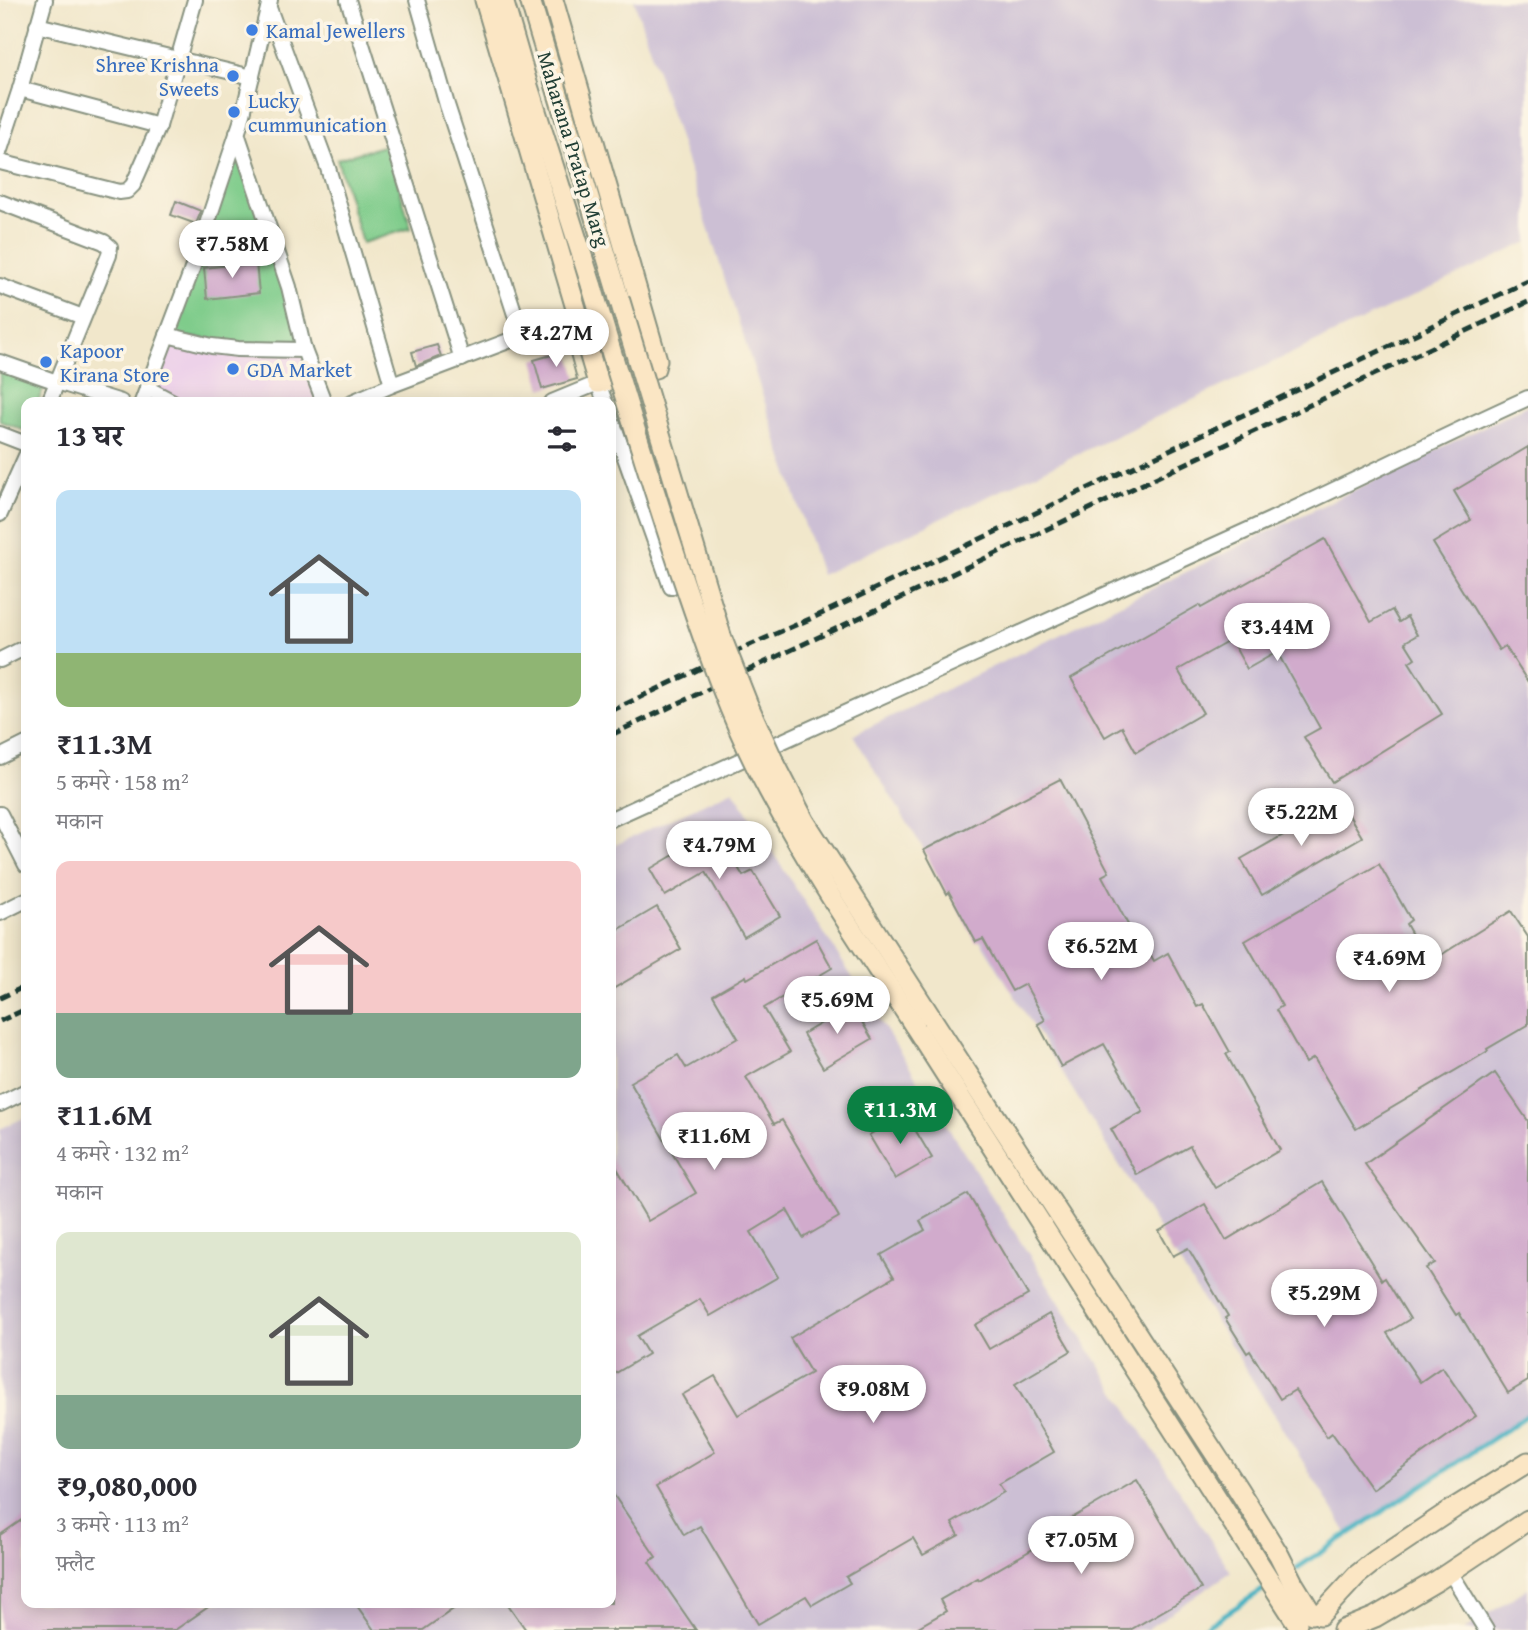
<!DOCTYPE html>
<html lang="hi">
<meta charset="utf-8">
<style>
body{margin:0;font-family:"Gentium Book Plus","Noto Serif Devanagari",serif;background:#f2f2f3;color:#2b2b33;height:100vh;display:flex;flex-direction:column;font-size:26px;white-space:nowrap}
*{box-sizing:border-box;margin:0}
p{font-size:23px;color:#7c7c81}
.icon{flex:none;width:38px;height:38px;fill:none;stroke:currentColor;stroke-width:2;stroke-linecap:round;stroke-linejoin:round}
.map{position:relative;flex:1;overflow:hidden}
.details{position:absolute;left:21px;top:397px;width:595px;height:1211px;display:flex;flex-direction:column;background:#fff;border-radius:14px;box-shadow:0 4px 18px #0003}
.details>*{flex:none}
.price{position:absolute;translate:-50% -60px;padding:0 16px;border-radius:24px;background:#fff;color:#222;font-size:23px;line-height:46px;filter:drop-shadow(0 2px 4px #0008)}
.price::after{content:'';position:absolute;left:50%;top:42px;width:21px;height:16px;margin-left:-10px;background:inherit;clip-path:polygon(0 0,100% 0,50% 100%)}
.price.current{background:#0b8043;color:#fff}
ul{padding:0;list-style:none}
li{display:grid;align-content:center;gap:14px;height:371px;padding:0 35px}
li span{display:grid;place-items:center;height:217px;border-radius:14px;color:#555}
li>.icon{margin-inline-start:auto}
span .icon{width:126px;height:126px;fill:#fffc;stroke-width:1}
li b{font-size:30px}
h2{display:flex;justify-content:space-between;align-items:center;height:84px;padding:0 35px;font-size:30px}
.map>svg:first-child{display:block}
</style>
<div class="map">
<svg width="1528" height="1630" viewBox="0 0 1528 1630">
<rect width="100%" height="100%" fill="#fcf5e5"/>
<filter id="ink" filterUnits="userSpaceOnUse"><feTurbulence type="fractalNoise" baseFrequency=".0143" numOctaves="2"/><feDisplacementMap in="SourceGraphic" scale="14" xChannelSelector="R" yChannelSelector="G"/><feConvolveMatrix kernelMatrix="1 2 1 2 8 2 1 2 1" color-interpolation-filters="sRGB"/></filter>
<filter id="wash" filterUnits="userSpaceOnUse"><feTurbulence type="fractalNoise" baseFrequency=".00686" numOctaves="4" result="noise"/><feDisplacementMap in="SourceGraphic" scale="28" xChannelSelector="R" yChannelSelector="G"/><feGaussianBlur stdDeviation="1.57" result="paint"/><feColorMatrix in="noise" values="0 0 0 0 0 0 0 0 0 0 0 0 0 0 0 0 0 1.4 0 .05"/><feComposite in="paint" operator="in"/></filter>
<g filter="url(#wash)">
<rect width="100%" height="100%" fill="#f1e7cb"/>
<path fill="#edd1e9" d="M167 335 304 350 324 402H173L147 388Z"/>
<g fill="#ccbfd4">
<path d="M634 0H1528V242L821 575Z"/>
<path d="M1528 405V1416L1349 1536 853 735Z"/>
<path d="M733 790 1231 1572 1146 1630H0V1129L26 1117V1603H611V847Z"/>
<path d="M1528 1588V1630H1464Z"/>
</g>
<g fill="#7fcc8b" stroke="#4f8460" stroke-width="2">
<path d="M237 133 304 350 167 335Z"/>
<path d="M387 145 411 228 362 243 337 159Z"/>
<path d="M0 369 44 387 38 402H26V431L0 421Z"/>
</g>
<g fill="none" stroke-linecap="round" stroke-linejoin="round">
<g stroke="#45b2c2" stroke-width="5">
<path d="M1297 1568 1528 1415"/>
<path d="M1201 1630 1264 1589"/>
</g>
</g>
<g id="blocks">
<g fill="#d1abcc">
<path d="M176 201 201 211 196 224 171 215Z"/>
<path d="M256 262 259 293 207 299 204 268Z"/>
<path d="M437 345 441 356 416 366 412 352Z"/>
<path d="M569 350 577 379 542 389 534 360Z"/>
<path d="M1528 447V682L1505 646 1499 650 1433 543 1471 520 1454 491Z"/>
<path d="M1325 539 1371 622 1392 610 1399 622 1407 617 1417 635 1405 642 1415 658 1409 662 1442 714 1332 782 1304 737 1320 728 1277 652 1247 669 1231 640 1178 670 1203 713 1136 752 1122 727 1105 737 1071 678 1199 605 1201 608Z"/>
<path d="M1060 779 1109 872 1102 876 1134 936 1139 934 1154 961 1168 953 1197 1007 1203 1004 1230 1052 1226 1054 1280 1150 1215 1188 1190 1146 1137 1175 1111 1129 1143 1112 1104 1044 1061 1067 1038 1024 1045 1020 1025 984 1012 991 983 939 976 942 949 892 947 894 924 850Z"/>
<path d="M1341 802 1362 837 1262 895 1241 859Z"/>
<path d="M716 830 743 876 753 871 780 916 744 937 706 872 665 896 650 869Z"/>
<path d="M1379 864 1411 920 1406 924 1428 963 1511 911 1528 937V1025L1487 1049 1488 1051 1356 1129 1314 1058 1306 1063 1276 1010 1282 1006 1245 941Z"/>
<path d="M657 907 681 949 611 990V934Z"/>
<path d="M816 939 832 968 764 1008 790 1052 746 1077 774 1124 782 1120 839 1217 803 1238 787 1210 751 1232 778 1277 710 1316 700 1299 637 1336 648 1354 611 1376V1158L648 1221 696 1193 630 1082 678 1055 686 1068 738 1038 713 995 746 976 747 979Z"/>
<path d="M852 1005 872 1039 823 1068 803 1034Z"/>
<path d="M1495 1073 1528 1121V1381L1508 1393 1459 1313 1456 1315 1426 1268 1435 1263 1365 1164Z"/>
<path d="M905 1113 932 1158 895 1179 869 1135Z"/>
<path d="M1322 1182 1382 1280 1385 1278 1410 1319 1387 1333 1420 1382 1442 1367 1476 1416 1372 1489 1332 1433 1327 1437 1295 1390 1280 1399 1250 1351 1247 1353 1225 1318 1228 1316 1188 1248 1173 1256 1159 1231 1205 1204 1226 1240Z"/>
<path d="M968 1194 1028 1295 975 1325 989 1349 1049 1314 1071 1351 1015 1384 1054 1452 999 1484 1004 1492 952 1523 959 1535 923 1555 913 1538 846 1577 850 1583 812 1605 806 1596 758 1624 700 1526 684 1535 656 1487 715 1452 682 1395 715 1376 738 1415 811 1373 790 1338 894 1277 881 1255 925 1230 920 1221Z"/>
<path d="M1137 1480 1201 1589 1130 1630H913L946 1611 940 1600 978 1578 979 1580 1052 1538 1048 1532Z"/>
<path d="M611 1491 656 1557 649 1562 696 1630H526L507 1603H611Z"/>
<path d="M26 1517V1603H214L175 1630H0V1535Z"/>
<path d="M355 1603H462L423 1630H374Z"/>
</g>
</g>
</g>
<g filter="url(#ink)">
<use href="#blocks" fill-opacity="0" stroke="#889280" stroke-width="2"/>
<g fill="none" stroke-linecap="round" stroke-linejoin="round">
<g stroke="#889280" stroke-width="18">
<g id="street">
<path d="M348 0 462 359"/>
<path d="M417 0 447 105 522 336"/>
<path d="M269 8 328 168 392 385"/>
<path d="M37 25 252 77"/>
<path d="M20 89 159 126"/>
<path d="M237 133 289 287 304 350 324 402"/>
<path d="M0 150 20 89 45 0"/>
<path d="M0 162 119 192 127 191 133 185 159 126 195 0"/>
<path d="M0 202 104 242 110 247 109 255 49 402"/>
<path d="M0 286 83 317"/>
<path d="M167 335 212 346 238 349 304 350"/>
<path d="M0 362 57 382 121 402"/>
<path d="M147 388 173 402"/>
<path d="M142 402 190 275 241 122 270 0"/>
<path d="M352 402 392 385 577 315"/>
<path d="M552 402 598 383 605 402"/>
<path d="M611 418 671 587"/>
<path d="M0 434 26 444"/>
<path d="M0 514 26 456"/>
<path d="M0 660 26 647"/>
<path d="M0 757 26 744"/>
<path d="M0 814 26 865"/>
<path d="M611 819C831 720 1051 621 1270 520 1357 480 1441 437 1528 398"/>
<path d="M0 913 26 900"/>
<path d="M0 1104 26 1091"/>
<path d="M1450 1572 1486 1630"/>
</g>
</g>
<g stroke="#889280" stroke-width="23">
<g id="secondary">
<path d="M485 0 598 383 655 368 657 360 553 0"/>
<path d="M503 0 527 83 592 287"/>
<path d="M530 0 619 298"/>
<path d="M932 1019 1238 1489 1279 1555 1293 1583 1312 1614"/>
<path d="M914 1025 1297 1623"/>
<path d="M1320 1615 1357 1575 1376 1560 1454 1508 1528 1462"/>
<path d="M1343 1630 1375 1617 1438 1580 1528 1520"/>
</g>
</g>
<use href="#street" stroke="#fff" stroke-width="14"/>
<use href="#secondary" stroke="#fbe6c4" stroke-width="19"/>
<g stroke="#1f3d34" stroke-width="5" stroke-dasharray="10 5" stroke-linecap="butt">
<path d="M611 711 752 644 819 615 1528 281"/>
<path d="M611 735 1528 302"/>
<path d="M0 998 26 986"/>
<path d="M0 1021 26 1009"/>
</g>
<g stroke="#889280" stroke-width="23" stroke-linecap="butt">
<g id="secondary-bridge">
<path d="M592 287C620 382 649 476 680 570 705 644 731 722 769 791 812 872 864 948 914 1025"/>
<path d="M619 298 722 639 748 705 772 758 805 822 932 1019"/>
</g>
</g>
<use href="#secondary-bridge" stroke="#fbe6c4" stroke-width="19"/>
</g>
</g>
<g fill="#3f7fe0" stroke="#fcf5e5" stroke-width="2.5">
<circle cx="252" cy="30" r="7"/>
<circle cx="233" cy="76" r="7"/>
<circle cx="234" cy="112" r="7"/>
<circle cx="46" cy="362" r="7"/>
<circle cx="233" cy="369" r="7"/>
</g>
<g text-anchor="middle" dominant-baseline="central" stroke-width="7" stroke-linejoin="round" paint-order="stroke">
<g font-size="21" fill="#366cbe" stroke="#fcf5e5" text-anchor="start">
<text x="266" y="30">Kamal Jewellers</text>
<text x="219" y="64" text-anchor="end">Shree Krishna<tspan x="219" dy="24">Sweets</tspan></text>
<text x="248" y="100">Lucky<tspan x="248" dy="24">cummunication</tspan></text>
<text x="60" y="350">Kapoor<tspan x="60" dy="24">Kirana Store</tspan></text>
<text x="247" y="369">GDA Market</text>
</g>
<g font-size="21" fill="#1f3d34" stroke="#fcf5e5">
<text transform="translate(574 149) rotate(73)">Maharana Pratap Marg</text>
</g>
</g>
</svg>
<b class="price" style="left:232px;top:280px">₹7.58M</b>
<b class="price" style="left:556px;top:369px">₹4.27M</b>
<b class="price" style="left:1277px;top:663px">₹3.44M</b>
<b class="price" style="left:1301px;top:848px">₹5.22M</b>
<b class="price" style="left:719px;top:881px">₹4.79M</b>
<b class="price" style="left:1101px;top:982px">₹6.52M</b>
<b class="price" style="left:1389px;top:994px">₹4.69M</b>
<b class="price" style="left:837px;top:1036px">₹5.69M</b>
<b class="price current" style="left:900px;top:1146px">₹11.3M</b>
<b class="price" style="left:714px;top:1172px">₹11.6M</b>
<b class="price" style="left:1324px;top:1329px">₹5.29M</b>
<b class="price" style="left:873px;top:1425px">₹9.08M</b>
<b class="price" style="left:1081px;top:1576px">₹7.05M</b>
<section class="details">
<h2>13 घर<svg class="icon" aria-label="filters" viewBox="0 0 24 24"><path d="M4 7h16M4 17h16"/><circle cx="9" cy="7" r="2"/><circle cx="15" cy="17" r="2"/></svg></h2>
<ul>
<li><span style="background:linear-gradient(#bfe0f5 75%,#8fb573 0)"><svg class="icon" aria-label="home" viewBox="0 0 24 24"><path d="M3 11l9-7 9 7M6 9v11h12V9"/></svg></span><div><b>₹11.3M</b><p>5 कमरे · 158 m²</p><p>मकान</p></div></li>
<li><span style="background:linear-gradient(#f6c9c9 70%,#7fa58c 0)"><svg class="icon" aria-label="home" viewBox="0 0 24 24"><path d="M3 11l9-7 9 7M6 9v11h12V9"/></svg></span><div><b>₹11.6M</b><p>4 कमरे · 132 m²</p><p>मकान</p></div></li>
<li><span style="background:linear-gradient(#dfe7d0 75%,#7fa58c 0)"><svg class="icon" aria-label="home" viewBox="0 0 24 24"><path d="M3 11l9-7 9 7M6 9v11h12V9"/></svg></span><div><b>₹9,080,000</b><p>3 कमरे · 113 m²</p><p>फ़्लैट</p></div></li>
</ul>
</section>
</div>
